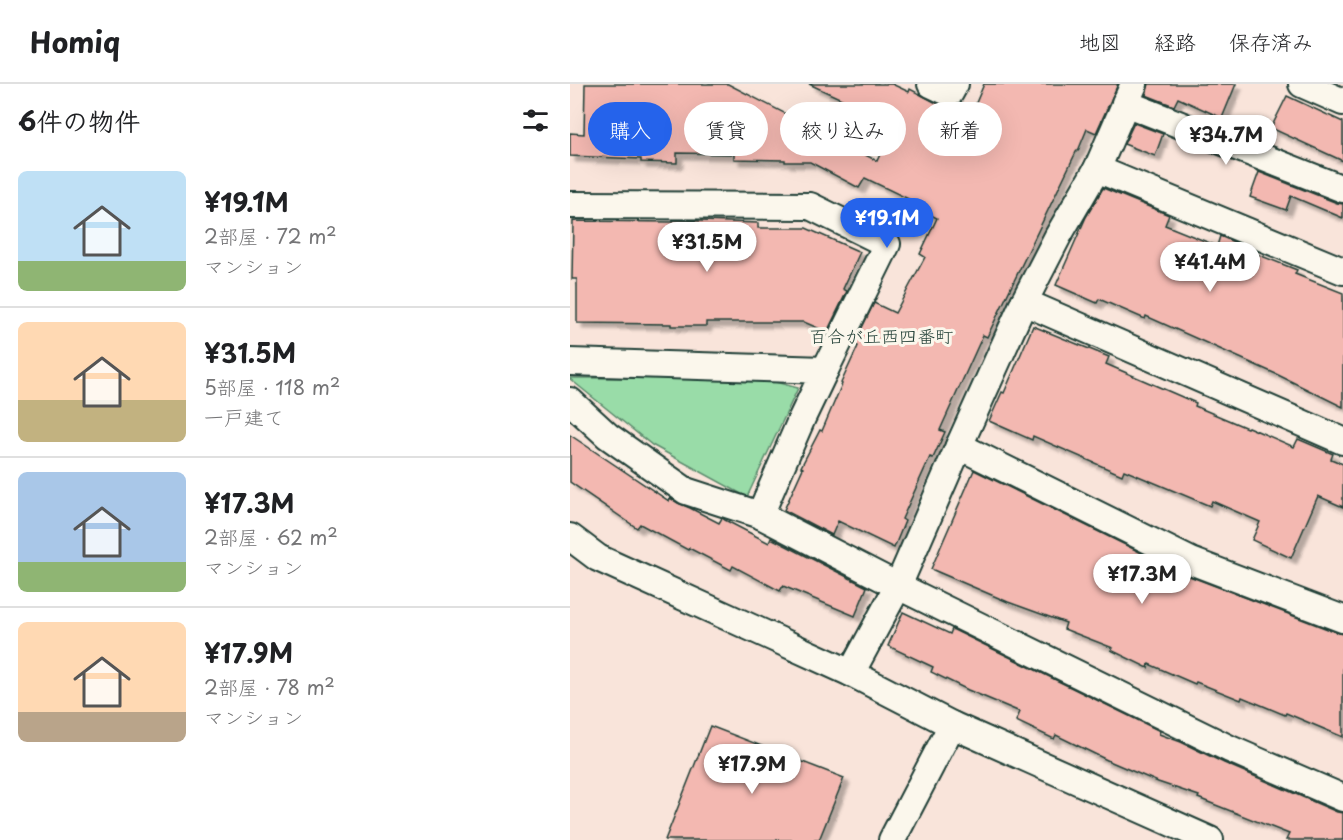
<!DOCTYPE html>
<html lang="ja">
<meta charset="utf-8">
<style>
body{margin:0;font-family:"Playpen Sans","Klee One",sans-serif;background:#f6f6f6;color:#202124;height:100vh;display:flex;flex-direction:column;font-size:22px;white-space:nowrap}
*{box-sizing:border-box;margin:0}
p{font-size:20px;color:#757577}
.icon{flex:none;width:33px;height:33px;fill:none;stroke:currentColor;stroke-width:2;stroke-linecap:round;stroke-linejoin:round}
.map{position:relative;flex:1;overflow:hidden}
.side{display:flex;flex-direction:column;background:#fff;width:570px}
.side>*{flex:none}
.guide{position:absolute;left:18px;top:18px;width:570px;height:54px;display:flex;gap:12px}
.price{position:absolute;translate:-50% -51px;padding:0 14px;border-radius:21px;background:#fff;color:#222;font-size:20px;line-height:39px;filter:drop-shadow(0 2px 3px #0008)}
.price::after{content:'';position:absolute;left:50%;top:36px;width:18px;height:14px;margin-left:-9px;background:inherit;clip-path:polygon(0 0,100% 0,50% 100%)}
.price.selected{background:#2563eb;color:#fff}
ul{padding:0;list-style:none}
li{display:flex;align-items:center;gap:18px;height:150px;padding:0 18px}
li+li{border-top:2px solid #e0e0e0}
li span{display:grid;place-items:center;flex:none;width:168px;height:120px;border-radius:9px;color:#555}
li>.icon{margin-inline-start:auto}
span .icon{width:72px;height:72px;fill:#fffc;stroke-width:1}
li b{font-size:26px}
h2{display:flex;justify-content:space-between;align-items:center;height:72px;padding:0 18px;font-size:26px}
.tag{padding:0 21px;border-radius:27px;background:#fff;box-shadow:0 6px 24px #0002;font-size:21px;line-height:54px}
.tag.selected{background:#2563eb;color:#fff}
header{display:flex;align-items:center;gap:36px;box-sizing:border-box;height:84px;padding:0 30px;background:#fff;border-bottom:2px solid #e0e0e0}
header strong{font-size:28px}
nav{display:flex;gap:33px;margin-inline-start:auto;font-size:21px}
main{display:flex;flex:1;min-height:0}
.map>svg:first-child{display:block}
</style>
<header>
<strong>Homiq</strong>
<nav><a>地図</a><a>経路</a><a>保存済み</a></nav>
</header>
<main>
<section class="side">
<h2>6件の物件<svg class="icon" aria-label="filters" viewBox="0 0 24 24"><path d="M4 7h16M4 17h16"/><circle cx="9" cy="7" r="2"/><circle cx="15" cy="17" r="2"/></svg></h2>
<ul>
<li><span style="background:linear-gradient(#bfe0f5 75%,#8fb573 0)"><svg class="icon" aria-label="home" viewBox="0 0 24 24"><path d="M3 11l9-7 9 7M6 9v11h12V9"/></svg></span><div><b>¥19.1M</b><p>2部屋 · 72 m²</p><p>マンション</p></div></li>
<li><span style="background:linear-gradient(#ffd9b3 65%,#c2b280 0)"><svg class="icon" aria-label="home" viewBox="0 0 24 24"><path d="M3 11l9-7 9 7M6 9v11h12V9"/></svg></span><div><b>¥31.5M</b><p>5部屋 · 118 m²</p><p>一戸建て</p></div></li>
<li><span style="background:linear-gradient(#a9c7e8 75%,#8fb573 0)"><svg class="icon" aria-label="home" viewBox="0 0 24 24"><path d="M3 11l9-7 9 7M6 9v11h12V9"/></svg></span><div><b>¥17.3M</b><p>2部屋 · 62 m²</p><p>マンション</p></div></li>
<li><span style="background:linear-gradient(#ffd9b3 75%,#b9a48a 0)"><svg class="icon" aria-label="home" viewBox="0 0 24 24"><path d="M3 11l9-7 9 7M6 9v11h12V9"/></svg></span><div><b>¥17.9M</b><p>2部屋 · 78 m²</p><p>マンション</p></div></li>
</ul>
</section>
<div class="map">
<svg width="773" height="756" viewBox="0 0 773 756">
<defs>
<filter id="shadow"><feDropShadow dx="5.5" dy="5.5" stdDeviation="1.5" flood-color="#0004"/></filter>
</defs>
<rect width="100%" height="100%" fill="#f9e4da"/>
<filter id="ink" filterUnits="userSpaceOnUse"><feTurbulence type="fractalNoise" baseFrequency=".0167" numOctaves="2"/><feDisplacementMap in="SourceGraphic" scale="12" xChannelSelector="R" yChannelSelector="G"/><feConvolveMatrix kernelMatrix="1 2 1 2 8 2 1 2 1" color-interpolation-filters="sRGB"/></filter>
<g filter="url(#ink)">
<path fill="#99dca8" stroke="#5c8c6e" stroke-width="1.5" d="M0 294H190L228 304 177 413 82 361 0 295Z"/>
<g fill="#f3b8b1" stroke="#1f3d34" stroke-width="1.5" filter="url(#shadow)">
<path d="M15 0H158L307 77 324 39 239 0H322L339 8 340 5 374 23 380 24 400 33 414 0H548L526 49 517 45 508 67 507 66 417 253 413 251 370 346 375 348 363 374 360 373 332 435 335 437 324 464 268 437 262 451 214 426 233 384 231 383 250 346 252 347 272 300 271 299 288 262 284 260 304 219 325 229 355 173 350 170 367 134 347 124 349 120 295 94 289 104 240 78H215V76L164 75V70L107 69V79L71 78V75L0 72V49L14 50Z"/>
<path d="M579 0H666L652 34 608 14 604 22 576 11Z"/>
<path d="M717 12 773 38V77L701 44Z"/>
<path d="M564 39 593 50 585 72 554 60Z"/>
<path d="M689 88 767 119 773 120V134L721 112 716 126 680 113Z"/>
<path d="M533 104 599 131 595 141 647 162 650 152 680 165 679 167 727 186 725 190 773 209V323L706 290 576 232 575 235 529 215 527 219 486 201 516 133Z"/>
<path d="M103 136 188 139V144H236L290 168 273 205 277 207 257 248 234 238H136V242H101V240L7 239V195H2L3 137 103 138Z"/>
<path d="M463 242 539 273 536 280 626 319 625 322 677 344 678 343 724 363 728 355 763 370 761 375 773 380V423L748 412 721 474 682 456 690 438 642 417 640 422 554 386 552 391 463 352 462 356 419 337 432 308 434 309Z"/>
<path d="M0 351 99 417 100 414 108 419 120 424 149 439 152 434 155 436 199 459 201 454 297 503 285 532 213 502 210 507 163 482 161 486 119 464 118 466 70 440 67 444 0 398Z"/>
<path d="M404 386 614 490 768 549 773 550V653L716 629 715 631 672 613 671 616 626 598 625 600 579 580 578 584 541 566 543 564 494 545 496 539 438 518 361 485Z"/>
<path d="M333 528 380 550 382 545 590 647 589 650 611 658 654 679 767 728 773 729V756H716L719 750 628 714 629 712 588 698 539 677 486 651 484 655 446 637 450 628 398 606 361 588 363 583 318 562Z"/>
<path d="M140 642 274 694 249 756H95Z"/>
</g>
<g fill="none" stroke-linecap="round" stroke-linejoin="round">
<g stroke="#1f3d34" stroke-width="30">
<g id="minor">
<path d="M361 0 380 9 385 0"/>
<path d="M732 0 773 18"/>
<path d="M555 19 773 105"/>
<path d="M527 85 773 187"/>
<path d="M0 121 240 122 317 160 255 286"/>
<path d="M454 218 773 357"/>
<path d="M0 278 255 286 232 334 190 431"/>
<path d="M0 317 38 352 116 407 190 431 328 502 660 665 773 714"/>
<path d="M389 362 621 477 773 535"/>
<path d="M0 453 28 474 281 589 382 641 640 756"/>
<path d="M281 589 328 502 389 362 454 218 488 152 527 85 564 0"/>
<path d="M322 756 382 641"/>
</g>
</g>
<use href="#minor" stroke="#fbf7ec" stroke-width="26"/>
</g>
</g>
<g text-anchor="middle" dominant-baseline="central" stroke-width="6" stroke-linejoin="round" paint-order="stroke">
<g font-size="18" fill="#1f3d34" stroke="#fbf7ec">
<text x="311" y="251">百合が丘西四番町</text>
</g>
</g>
</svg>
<b class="price" style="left:656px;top:82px">¥34.7M</b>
<b class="price selected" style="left:317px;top:165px">¥19.1M</b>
<b class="price" style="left:137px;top:189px">¥31.5M</b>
<b class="price" style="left:640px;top:209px">¥41.4M</b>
<b class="price" style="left:572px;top:521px">¥17.3M</b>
<b class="price" style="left:182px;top:711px">¥17.9M</b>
<div class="guide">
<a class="tag selected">購入</a>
<a class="tag">賃貸</a>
<a class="tag">絞り込み</a>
<a class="tag">新着</a>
</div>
</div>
</main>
